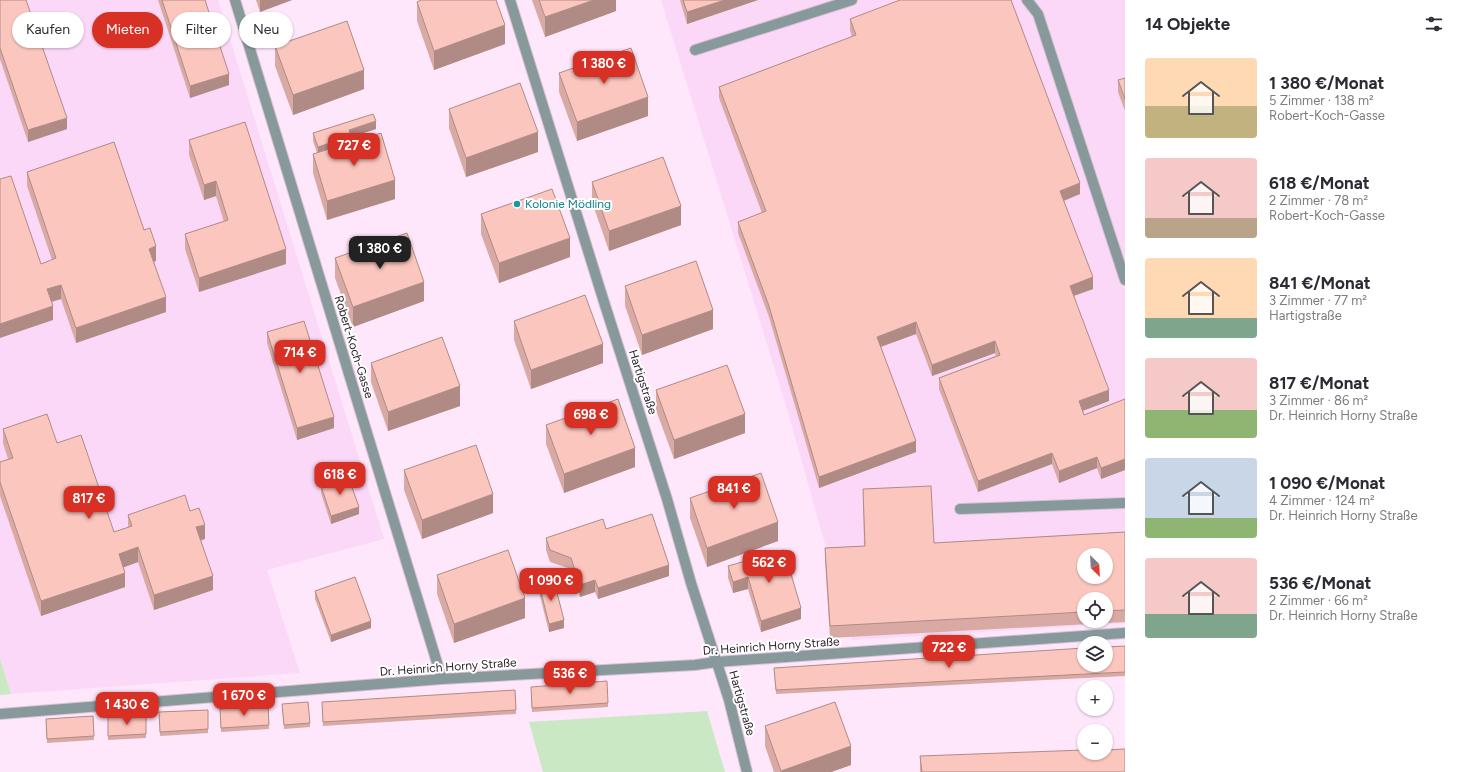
<!DOCTYPE html>
<html lang="de">
<meta charset="utf-8">
<style>
body{margin:0;font-family:Figtree,sans-serif;background:#f7f7f7;color:#2b2b33;height:100vh;display:flex;flex-direction:column;font-size:15px;white-space:nowrap}
*{box-sizing:border-box;margin:0}
p{font-size:13px;color:#7c7c81}
.icon{flex:none;width:22px;height:22px;fill:none;stroke:currentColor;stroke-width:2;stroke-linecap:round;stroke-linejoin:round}
.map{position:relative;flex:1;overflow:hidden}
.side{display:flex;flex-direction:column;background:#fff;width:340px}
.side>*{flex:none}
.top-card{position:absolute;left:12px;top:12px;width:380px;height:36px;display:flex;gap:8px}
.needle{width:26px;rotate:156deg}
.fabs{position:absolute;left:1077px;top:548px;display:grid;gap:8px}
.fabs a{display:grid;place-items:center;width:36px;height:36px;border-radius:50%;background:#fff;box-shadow:0 1px 3px #0004;font-size:20px}
.price{position:absolute;translate:-50% -34px;padding:0 9px;border-radius:8px;background:#d93025;color:#fff;font-size:13px;line-height:26px;filter:drop-shadow(0 1px 2px #0008)}
.price::after{content:'';position:absolute;left:50%;top:24px;width:12px;height:9px;margin-left:-6px;background:inherit;clip-path:polygon(0 0,100% 0,50% 100%)}
.price.active{background:#222;color:#fff}
ul{padding:0;list-style:none}
li{display:flex;align-items:center;gap:12px;height:100px;padding:0 20px}
li span{display:grid;place-items:center;flex:none;width:112px;height:80px;border-radius:4px;color:#555}
li>.icon{margin-inline-start:auto}
span .icon{width:48px;height:48px;fill:#fffc;stroke-width:1}
li b{font-size:17px}
h2{display:flex;justify-content:space-between;align-items:center;height:48px;padding:0 20px;font-size:17px}
.chip{padding:0 14px;border-radius:18px;background:#fff;box-shadow:0 1px 3px #0004;font-size:14px;line-height:36px}
.chip.active{background:#d93025;color:#fff}
main{display:flex;flex:1;min-height:0}
.map>svg:first-child{display:block}
</style>
<main>
<div class="map">
<svg width="1125" height="772" viewBox="0 0 1125 772">
<rect width="100%" height="100%" fill="#fee6fb"/>
<g fill="#fbd8f7" fill-rule="evenodd">
<path d="M0 0H218L384 539 267 570 300 673 11 694 0 657Z"/>
<path d="M661 0H1125V623L852 640 787 409ZM1084 555H1106V577H1084ZM1084 599H1106V621H1084Z"/>
</g>
<g fill="#cae8c3">
<path d="M0 658 11 694 0 695Z"/>
<path d="M707 711 725 772H543L529 722Z"/>
</g>
<g fill="none" stroke-linecap="round" stroke-linejoin="round">
<g stroke="#d8c2d5" stroke-width="12">
<g id="service">
<path d="M1027 0 1038 14 1125 280"/>
<path d="M695 50 852 0"/>
<path d="M960 509 1125 503"/>
</g>
</g>
<g stroke="#d8c2d5" stroke-width="12">
<g id="minor">
<path d="M235 0 442 679"/>
<path d="M510 0 604 302 667 499 691 583 729 700 747 772"/>
<path d="M0 714 442 679 695 665 716 662 1125 633"/>
</g>
</g>
<use href="#service" stroke="#87999b" stroke-width="10"/>
<use href="#minor" stroke="#87999b" stroke-width="10"/>
</g>
<g fill="#d8aaa3" fill-rule="evenodd">
<path d="M0 0 67 129 28 142 0 59Z"/>
<path d="M158 0H205L229 85 190 98Z"/>
<path d="M256 0H292L260 12Z"/>
<path d="M532 0H616V11L545 37Z"/>
<path d="M680 0H758L687 24Z"/>
<path d="M417 2 505 44 434 70 417 21Z"/>
<path d="M850 19 1080 194 1064 201 1093 289 1074 296 1109 401 1083 411 1084 415 1125 399V470L1101 479 1097 468 1059 483 1052 464 978 492 939 389V378L996 356 995 353 932 376 916 334 881 347 916 452 819 488 769 317 738 233V222L762 213 719 98V87L852 37 850 30Z"/>
<path d="M275 46 364 89 293 115 275 66Z"/>
<path d="M559 73 648 116 577 141 559 92Z"/>
<path d="M1125 78V111L1118 92V80Z"/>
<path d="M449 109 538 152 466 177 449 128Z"/>
<path d="M376 129 351 137V142L395 199 327 220 313 173V154L317 153 313 141V133Z"/>
<path d="M189 140 286 264 199 292 185 249V234L224 222 216 196 204 200 189 155Z"/>
<path d="M27 172 144 230 156 261 154 262 166 312 76 343 61 299 52 302 53 320 41 264 52 260 27 186Z"/>
<path d="M592 182 681 225 609 251 592 202Z"/>
<path d="M481 214 570 257 499 283 481 234Z"/>
<path d="M335 258 424 301 353 327 335 278Z"/>
<path d="M625 286 713 329 642 355 625 306Z"/>
<path d="M514 321 603 363 531 389 514 340Z"/>
<path d="M267 332 334 428 297 440 267 343Z"/>
<path d="M371 363 460 406 388 431 371 382Z"/>
<path d="M656 390 745 433 674 459 656 410Z"/>
<path d="M546 425 635 467 564 493 546 444Z"/>
<path d="M3 429 57 443 114 532 128 527V515L190 511 205 539 201 540 213 590 154 610 138 562 124 567 125 587 41 616 0 496V462L8 459 3 443Z"/>
<path d="M404 470 493 513 422 539 404 490Z"/>
<path d="M321 486 359 514 331 524 321 493Z"/>
<path d="M863 489 934 543 1125 532V622L830 638 825 560V548L864 546ZM1084 599H1106V621H1084Z"/>
<path d="M690 498 778 541 707 567 690 518Z"/>
<path d="M606 529 669 576 598 599 595 592 580 597 571 569 550 562 546 550V538Z"/>
<path d="M784 550 801 619 761 632 748 589 733 593 728 578V566Z"/>
<path d="M437 575 525 618 454 643 437 594Z"/>
<path d="M539 584 564 628 549 632 539 592Z"/>
<path d="M315 591 371 628 331 642 315 599Z"/>
<path d="M1125 646V676L776 694 774 668Z"/>
<path d="M515 690 516 714 323 726 322 706Z"/>
<path d="M531 690 608 703V707L532 712Z"/>
<path d="M282 704 310 723V727L284 729Z"/>
<path d="M268 706 269 729 221 732 220 709Z"/>
<path d="M208 710V733L160 736 159 712Z"/>
<path d="M146 715V738L108 740V717Z"/>
<path d="M93 716 94 740 47 743 46 719Z"/>
<path d="M765 726 851 765 831 772H774L765 746Z"/>
<path d="M920 756 1125 772H920Z"/>
</g>
<g fill="#b08b85">
<path d="M260 0H292L260 12Z"/>
<path d="M594 0H616V11L545 37V17Z"/>
<path d="M725 0H758L687 24V12Z"/>
<path d="M505 25V44L434 70V51Z"/>
<path d="M364 70V89L293 115V95Z"/>
<path d="M229 74V85L190 98V86Z"/>
<path d="M648 97V116L577 141V122Z"/>
<path d="M67 118V129L28 142V130Z"/>
<path d="M376 121V129L351 137V144L318 154V147L349 130Z"/>
<path d="M538 132V152L466 177V158Z"/>
<path d="M395 180V199L327 220V201Z"/>
<path d="M216 181V196L204 200V185Z"/>
<path d="M1080 183V194L1060 202V191Z"/>
<path d="M681 206V225L609 251V231Z"/>
<path d="M570 238V257L499 283V263Z"/>
<path d="M156 246V261L149 263V249Z"/>
<path d="M286 249V264L199 292V278Z"/>
<path d="M1093 277V289L1070 297V286Z"/>
<path d="M424 282V301L353 327V307Z"/>
<path d="M61 285V299L47 303V289Z"/>
<path d="M166 297V312L76 343V328Z"/>
<path d="M53 306V320L0 338V324Z"/>
<path d="M713 310V329L642 355V335Z"/>
<path d="M916 322V334L877 348V337Z"/>
<path d="M995 341V353L932 376V365Z"/>
<path d="M603 344V363L531 389V370Z"/>
<path d="M460 386V406L388 431V412Z"/>
<path d="M1109 390V401L1079 412V401Z"/>
<path d="M745 414V433L674 459V440Z"/>
<path d="M334 417V428L297 440V428Z"/>
<path d="M916 441V452L819 488V477Z"/>
<path d="M635 448V467L564 493V474Z"/>
<path d="M1052 453V464L978 492V481Z"/>
<path d="M1097 457V468L1059 483V471Z"/>
<path d="M1125 459V470L1101 479V468Z"/>
<path d="M493 494V513L422 539V520Z"/>
<path d="M359 507V514L331 524V516Z"/>
<path d="M778 522V541L707 567V548Z"/>
<path d="M205 525V539L196 542V527Z"/>
<path d="M138 547V562L119 569V554Z"/>
<path d="M669 565V576L598 599V588Z"/>
<path d="M125 573V587L41 616V601Z"/>
<path d="M213 576V590L154 610V595Z"/>
<path d="M748 577V589L733 593V582Z"/>
<path d="M595 580V592L580 597V585Z"/>
<path d="M525 598V618L454 643V624Z"/>
<path d="M801 608V619L761 632V621Z"/>
<path d="M564 620V628L549 632V624Z"/>
<path d="M371 621V628L331 642V635Z"/>
<path d="M851 746V765L831 772H781V771Z"/>
</g>
<g fill="#fbc6be" stroke="#b08b85" fill-rule="evenodd">
<path d="M0 0H26L67 118 28 130 0 48Z"/>
<path d="M162 0H205L229 74 190 86Z"/>
<path d="M421 0H496L505 25 434 51 417 2Z"/>
<path d="M539 0H594L545 17Z"/>
<path d="M683 0H725L687 12Z"/>
<path d="M900 0H1011L1080 183 1060 191 1093 277 1070 286 1109 390 1079 401 1084 415 1125 399V459L1101 468 1097 457 1059 471 1052 453 978 481 939 378 1000 355 995 341 932 365 916 322 877 337 916 441 819 477 769 306 738 222 766 211 719 87 856 35 850 19Z"/>
<path d="M347 21 364 70 293 95 275 46Z"/>
<path d="M631 48 648 97 577 122 559 73Z"/>
<path d="M1125 78V99L1118 80Z"/>
<path d="M520 83 538 132 466 158 449 109Z"/>
<path d="M373 114 376 121 349 130 351 136 318 147 313 133Z"/>
<path d="M245 122 286 249 199 278 185 234 228 220 216 181 204 185 189 140Z"/>
<path d="M381 133 395 180 327 201 313 154Z"/>
<path d="M114 142 144 230 150 228 156 246 149 249 166 297 76 328 61 285 47 289 53 306 0 324V179L11 176 41 264 56 258 27 172Z"/>
<path d="M663 157 681 206 609 231 592 182Z"/>
<path d="M552 189 570 238 499 263 481 214Z"/>
<path d="M407 233 424 282 353 307 335 258Z"/>
<path d="M696 261 713 310 642 335 625 286Z"/>
<path d="M585 295 603 344 531 370 514 321Z"/>
<path d="M304 321 334 417 297 428 267 332Z"/>
<path d="M442 337 460 386 388 412 371 363Z"/>
<path d="M727 365 745 414 674 440 656 390Z"/>
<path d="M618 399 635 448 564 474 546 425Z"/>
<path d="M47 414 57 443 81 435 114 532 132 526 128 515 185 495 190 511 199 508 205 525 196 527 213 576 154 595 138 547 119 554 125 573 41 601 0 482V462L13 458 3 429Z"/>
<path d="M476 445 493 494 422 520 404 470Z"/>
<path d="M761 473 778 522 707 548 690 498Z"/>
<path d="M348 476 359 507 331 516 321 486Z"/>
<path d="M931 486 934 543 1125 532V610L1106 611V599H1084V612L830 626 825 548 865 546 863 489ZM1084 555H1106V577H1084Z"/>
<path d="M652 514 669 565 598 588 595 580 580 585 571 558 550 550 546 538 603 519 606 529Z"/>
<path d="M508 550 525 598 454 624 437 575Z"/>
<path d="M784 550 801 608 761 621 748 577 733 582 728 566Z"/>
<path d="M355 577 371 621 331 635 315 591Z"/>
<path d="M554 581 564 620 549 624 539 584Z"/>
<path d="M1125 646V672L776 690 774 668 1084 648V665H1106V647Z"/>
<path d="M607 681 608 703 532 708 531 687Z"/>
<path d="M515 690 516 710 323 722 322 702Z"/>
<path d="M308 702 310 723 284 725 282 704Z"/>
<path d="M835 702 851 746 781 771 765 726Z"/>
<path d="M268 706 269 725 221 728 220 709Z"/>
<path d="M208 710V729L160 732 159 712Z"/>
<path d="M146 715V734L108 736V717Z"/>
<path d="M93 716 94 736 47 739 46 719Z"/>
<path d="M1125 749V772H922L920 756 1084 750V753H1106V750Z"/>
</g>
<circle fill="#0f9aa8" stroke="#fff" stroke-width="1.5" cx="517" cy="204" r="4"/>
<g text-anchor="middle" dominant-baseline="central" stroke-width="4" stroke-linejoin="round" paint-order="stroke">
<g font-size="12" fill="#0d838f" stroke="#fff" text-anchor="start">
<text x="525" y="204">Kolonie Mödling</text>
</g>
<g font-size="12" fill="#291e28" stroke="#fff">
<text transform="translate(354 347) rotate(73)">Robert-Koch-Gasse</text>
<text transform="translate(643 382) rotate(72)">Hartigstraße</text>
<text transform="translate(771 646) rotate(-4)">Dr. Heinrich Horny Straße</text>
<text transform="translate(448 667) rotate(-4)">Dr. Heinrich Horny Straße</text>
<text transform="translate(742 703) rotate(74)">Hartigstraße</text>
</g>
</g>
</svg>
<div class="fabs">
<a><svg class="needle" viewBox="-14 -14 28 28"><path d="M0-13l5 13h-10z" fill="#e53935"/><path d="M0 13l5-13h-10z" fill="#7c7c81"/></svg></a>
<a><svg class="icon" aria-label="locate" viewBox="0 0 24 24"><circle cx="12" cy="12" r="6"/><path d="M12 2v4M12 18v4M2 12h4M18 12h4"/></svg></a>
<a><svg class="icon" aria-label="layers" viewBox="0 0 24 24"><path d="M12 4l9 5-9 5-9-5zM3 14l9 5 9-5"/></svg></a>
<a>+</a>
<a>−</a>
</div>
<b class="price" style="left:604px;top:85px">1 380 €</b>
<b class="price" style="left:354px;top:167px">727 €</b>
<b class="price active" style="left:380px;top:270px">1 380 €</b>
<b class="price" style="left:300px;top:374px">714 €</b>
<b class="price" style="left:591px;top:436px">698 €</b>
<b class="price" style="left:340px;top:496px">618 €</b>
<b class="price" style="left:734px;top:510px">841 €</b>
<b class="price" style="left:89px;top:520px">817 €</b>
<b class="price" style="left:769px;top:584px">562 €</b>
<b class="price" style="left:551px;top:602px">1 090 €</b>
<b class="price" style="left:949px;top:669px">722 €</b>
<b class="price" style="left:570px;top:695px">536 €</b>
<b class="price" style="left:244px;top:717px">1 670 €</b>
<b class="price" style="left:127px;top:726px">1 430 €</b>
<div class="top-card">
<a class="chip">Kaufen</a>
<a class="chip active">Mieten</a>
<a class="chip">Filter</a>
<a class="chip">Neu</a>
</div>
</div>
<section class="side">
<h2>14 Objekte<svg class="icon" aria-label="filters" viewBox="0 0 24 24"><path d="M4 7h16M4 17h16"/><circle cx="9" cy="7" r="2"/><circle cx="15" cy="17" r="2"/></svg></h2>
<ul>
<li><span style="background:linear-gradient(#ffd9b3 60%,#c2b280 0)"><svg class="icon" aria-label="home" viewBox="0 0 24 24"><path d="M3 11l9-7 9 7M6 9v11h12V9"/></svg></span><div><b>1 380 €/Monat</b><p>5 Zimmer · 138 m²</p><p>Robert-Koch-Gasse</p></div></li>
<li><span style="background:linear-gradient(#f6c9c9 75%,#b9a48a 0)"><svg class="icon" aria-label="home" viewBox="0 0 24 24"><path d="M3 11l9-7 9 7M6 9v11h12V9"/></svg></span><div><b>618 €/Monat</b><p>2 Zimmer · 78 m²</p><p>Robert-Koch-Gasse</p></div></li>
<li><span style="background:linear-gradient(#ffd9b3 75%,#7fa58c 0)"><svg class="icon" aria-label="home" viewBox="0 0 24 24"><path d="M3 11l9-7 9 7M6 9v11h12V9"/></svg></span><div><b>841 €/Monat</b><p>3 Zimmer · 77 m²</p><p>Hartigstraße</p></div></li>
<li><span style="background:linear-gradient(#f6c9c9 65%,#8fb573 0)"><svg class="icon" aria-label="home" viewBox="0 0 24 24"><path d="M3 11l9-7 9 7M6 9v11h12V9"/></svg></span><div><b>817 €/Monat</b><p>3 Zimmer · 86 m²</p><p>Dr. Heinrich Horny Straße</p></div></li>
<li><span style="background:linear-gradient(#c9d6e8 75%,#8fb573 0)"><svg class="icon" aria-label="home" viewBox="0 0 24 24"><path d="M3 11l9-7 9 7M6 9v11h12V9"/></svg></span><div><b>1 090 €/Monat</b><p>4 Zimmer · 124 m²</p><p>Dr. Heinrich Horny Straße</p></div></li>
<li><span style="background:linear-gradient(#f6c9c9 70%,#7fa58c 0)"><svg class="icon" aria-label="home" viewBox="0 0 24 24"><path d="M3 11l9-7 9 7M6 9v11h12V9"/></svg></span><div><b>536 €/Monat</b><p>2 Zimmer · 66 m²</p><p>Dr. Heinrich Horny Straße</p></div></li>
</ul>
</section>
</main>
